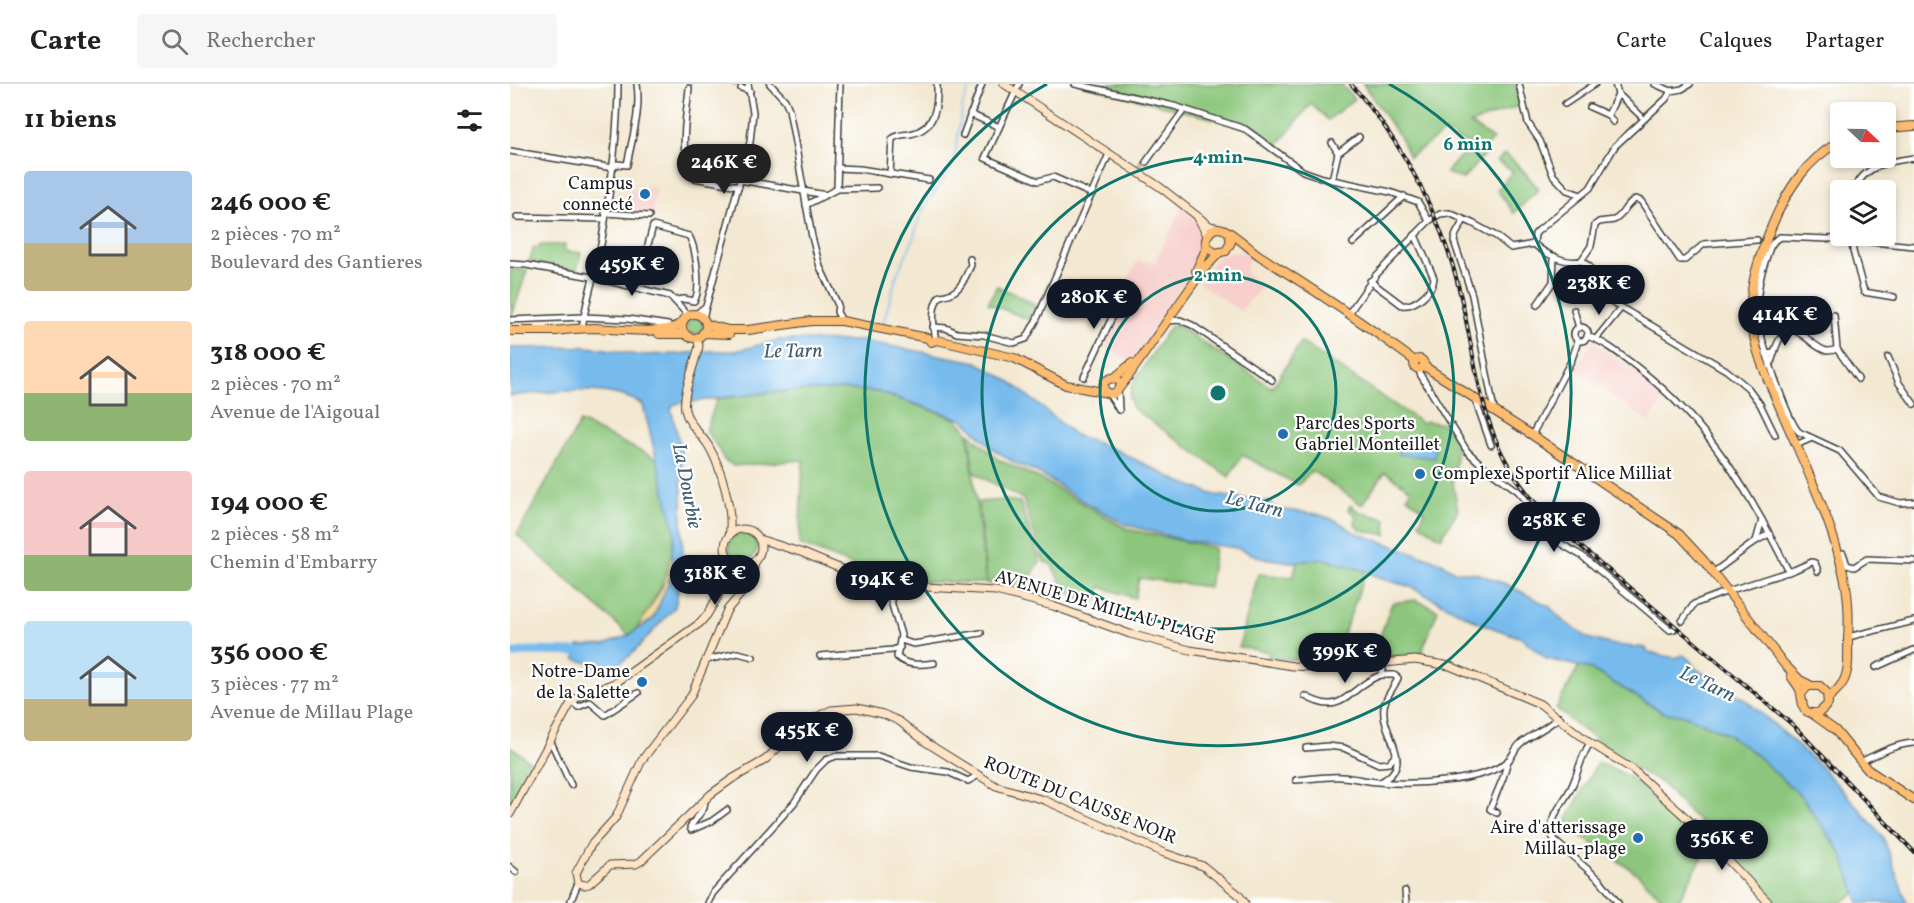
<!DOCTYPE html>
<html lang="fr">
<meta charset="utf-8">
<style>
body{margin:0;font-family:Vollkorn,serif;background:#f6f6f6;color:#202124;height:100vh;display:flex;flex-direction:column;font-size:22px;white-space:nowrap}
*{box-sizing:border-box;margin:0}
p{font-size:20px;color:#757577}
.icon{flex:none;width:33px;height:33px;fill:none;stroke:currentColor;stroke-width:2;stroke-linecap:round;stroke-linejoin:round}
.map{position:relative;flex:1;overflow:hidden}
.sheet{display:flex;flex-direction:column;background:#fff;width:510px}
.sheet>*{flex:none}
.needle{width:39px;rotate:112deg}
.buttons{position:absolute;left:1320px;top:18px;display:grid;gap:12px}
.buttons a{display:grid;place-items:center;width:66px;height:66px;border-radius:6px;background:#fff;box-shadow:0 3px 9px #0003;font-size:30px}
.price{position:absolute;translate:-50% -51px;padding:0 14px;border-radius:21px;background:#111827;color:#fff;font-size:20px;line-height:39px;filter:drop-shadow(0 2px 3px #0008)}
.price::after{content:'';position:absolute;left:50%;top:36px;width:18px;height:14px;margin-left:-9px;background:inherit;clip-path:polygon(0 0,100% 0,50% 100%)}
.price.current{background:#222;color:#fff}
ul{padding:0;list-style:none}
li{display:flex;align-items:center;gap:18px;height:150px;padding:0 24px}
li span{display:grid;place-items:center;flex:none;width:168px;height:120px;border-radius:6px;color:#555}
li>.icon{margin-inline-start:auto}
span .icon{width:72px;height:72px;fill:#fffc;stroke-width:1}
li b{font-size:26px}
h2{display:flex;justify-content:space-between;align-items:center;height:72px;padding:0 24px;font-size:26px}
header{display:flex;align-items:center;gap:36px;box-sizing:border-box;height:84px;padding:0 30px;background:#fff;border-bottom:2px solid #e0e0e0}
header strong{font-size:28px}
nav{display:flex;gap:33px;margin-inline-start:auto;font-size:21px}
.search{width:420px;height:54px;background:#f6f6f6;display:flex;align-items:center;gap:15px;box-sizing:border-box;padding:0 21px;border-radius:6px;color:#757577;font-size:22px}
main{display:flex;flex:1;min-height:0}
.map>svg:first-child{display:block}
</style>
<header>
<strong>Carte</strong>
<div class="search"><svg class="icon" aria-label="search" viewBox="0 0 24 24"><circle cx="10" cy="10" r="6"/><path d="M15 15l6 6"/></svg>Rechercher</div>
<nav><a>Carte</a><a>Calques</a><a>Partager</a></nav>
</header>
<main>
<section class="sheet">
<h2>11 biens<svg class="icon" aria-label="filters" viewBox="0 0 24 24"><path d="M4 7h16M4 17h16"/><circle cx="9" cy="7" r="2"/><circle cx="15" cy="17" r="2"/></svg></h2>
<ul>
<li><span style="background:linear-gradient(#a9c7e8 60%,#c2b280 0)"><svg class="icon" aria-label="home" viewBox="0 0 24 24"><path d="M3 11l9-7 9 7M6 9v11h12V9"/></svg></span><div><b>246 000 €</b><p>2 pièces · 70 m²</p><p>Boulevard des Gantieres</p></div></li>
<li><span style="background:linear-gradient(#ffd9b3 60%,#8fb573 0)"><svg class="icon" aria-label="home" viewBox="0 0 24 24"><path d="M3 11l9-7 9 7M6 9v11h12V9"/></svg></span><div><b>318 000 €</b><p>2 pièces · 70 m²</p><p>Avenue de l'Aigoual</p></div></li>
<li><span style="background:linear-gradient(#f6c9c9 70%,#8fb573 0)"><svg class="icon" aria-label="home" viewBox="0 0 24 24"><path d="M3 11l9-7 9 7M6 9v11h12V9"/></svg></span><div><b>194 000 €</b><p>2 pièces · 58 m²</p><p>Chemin d'Embarry</p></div></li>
<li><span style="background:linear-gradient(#bfe0f5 65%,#c2b280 0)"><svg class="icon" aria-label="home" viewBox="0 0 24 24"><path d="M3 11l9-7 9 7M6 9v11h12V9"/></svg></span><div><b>356 000 €</b><p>3 pièces · 77 m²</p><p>Avenue de Millau Plage</p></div></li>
</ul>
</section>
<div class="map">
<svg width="1404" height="819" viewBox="0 0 1404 819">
<rect width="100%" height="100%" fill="#fff"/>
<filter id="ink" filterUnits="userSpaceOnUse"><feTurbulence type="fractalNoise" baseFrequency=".0167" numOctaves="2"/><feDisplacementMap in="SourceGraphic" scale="12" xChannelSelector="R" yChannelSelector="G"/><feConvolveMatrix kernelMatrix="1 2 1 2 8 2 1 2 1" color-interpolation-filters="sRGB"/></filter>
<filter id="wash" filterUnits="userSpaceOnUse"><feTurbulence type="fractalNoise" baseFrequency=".008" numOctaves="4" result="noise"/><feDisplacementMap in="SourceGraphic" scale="24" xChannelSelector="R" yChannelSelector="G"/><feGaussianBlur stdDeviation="1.35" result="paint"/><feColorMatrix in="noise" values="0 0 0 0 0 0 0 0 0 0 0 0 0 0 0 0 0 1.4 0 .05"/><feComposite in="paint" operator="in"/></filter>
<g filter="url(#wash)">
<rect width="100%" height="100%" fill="#f3e8d1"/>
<g fill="#f7d0cc">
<path d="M146 103 143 130 119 126 122 104 134 107 135 104Z"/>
<path d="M672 123 686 130 694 148 692 169 622 279 588 258 627 177 645 178Z"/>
<path d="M721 168 743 169 735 186 751 205 730 227 689 199 705 175Z"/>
<path d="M1083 258 1158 312 1139 338 1065 285Z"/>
</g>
<g fill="#8bc67b" stroke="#54714c" stroke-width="1.5">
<path d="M570 0H831L844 15 818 36 801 20 766 63 733 40 731 42Z"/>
<path d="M853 0H1006L1011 21 960 40 983 55 971 67 975 70 953 95 936 89 960 61 935 48 899 73 891 55Z"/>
<path d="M994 70C1009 79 1017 92 1029 105L1004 129 987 106 1003 87 987 77Z"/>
<path d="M30 161H55L54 167 71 169 67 187 19 178 24 163 29 164Z"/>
<path d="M0 185 17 186 2 232H0L2 222 0 221Z"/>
<path d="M487 202 529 222 522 237 478 219Z"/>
<circle cx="185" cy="242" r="8"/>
<path d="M668 239V242L762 304 791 258 912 339 916 337 934 340V342L938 344 947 357 945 383 942 393 948 426 931 454 909 439 915 427 897 413 901 406 875 388 852 421 802 387 788 401 732 371 719 393 624 325C618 317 620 308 623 299L659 244Z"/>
<path d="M335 305 368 308 427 328 448 336 458 348 476 499 422 498 371 492 289 460 293 376 224 382 214 376 210 367 196 347 207 315 262 308Z"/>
<path d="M70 338 147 375C153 398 164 423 165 447 167 482 143 518 126 546L119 551 7 451Z"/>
<path d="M459 349 489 376 529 394 617 445 705 464 699 503 629 494 625 514 590 503 587 517 579 514 577 521C558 511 551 499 541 480L534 478 513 415 464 389Z"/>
<path d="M495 416 510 418 530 477 521 493 517 509 477 499 468 418Z"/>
<path d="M841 421 848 427 876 435 877 451 850 446 845 440 846 432 838 425Z"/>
<circle cx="233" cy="463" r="14"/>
<path d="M816 475 856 487 829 563V578L758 574 759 568 729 563 748 490 783 493 787 477Z"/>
<path d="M906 516 928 526 911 570 862 575 882 519Z"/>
<path d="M1069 582 1081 585 1154 629 1174 631 1214 648 1243 668 1292 713 1332 770 1346 809 1330 819H1263L1195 746C1189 735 1180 730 1172 721 1159 708 1152 695 1134 690L1066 641 1046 624Z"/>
<path d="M0 662 23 680 0 721Z"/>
<path d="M1087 679C1127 691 1134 706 1161 735 1171 746 1184 756 1196 767L1167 819H1157L1125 788 1054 741Z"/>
</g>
<path fill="#eeda9e" stroke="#857b5d" stroke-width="1.5" d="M162 467 164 486 143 535 126 546 152 504Z"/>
<g fill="#77bbed" stroke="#4a6c84" stroke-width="1.5">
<path d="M268 256 352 257 467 278 501 298 565 351 606 366 668 397 705 411 759 418 767 425 807 430 825 436 844 448 930 478 944 487 965 489 996 500 1039 522 1053 537 1080 555 1104 561 1136 564 1137 568 1165 574 1173 571 1179 575 1186 585 1237 617 1274 649 1311 683 1345 720 1373 753 1397 819H1349L1332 770 1292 713 1243 668 1214 648 1174 631 1154 629 1081 585 1037 575 1012 554 972 540 901 503 869 494 856 487 816 475 781 478 752 474 727 464 672 456 615 440 576 419 527 388 503 378 483 365 454 336 368 308 335 305 262 308 164 320 161 325 171 365 173 482 165 523 122 570 101 586 65 575 68 562 94 561 119 551 143 535 164 486 162 467 165 448 133 321C99 299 40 308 0 312V264L75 263 97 265 126 271 168 270 202 267H226Z"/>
<path d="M890 356 926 360 924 374 888 370Z"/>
</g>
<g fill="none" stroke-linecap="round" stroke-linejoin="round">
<path stroke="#77bbed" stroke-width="1.5" d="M373 240 387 190 402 158 410 132 419 116 436 92 444 77 453 19 461 0"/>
<path stroke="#77bbed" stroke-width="9" d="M0 570 20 567 78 568"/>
</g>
</g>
<g filter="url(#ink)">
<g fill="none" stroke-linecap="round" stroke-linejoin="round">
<g stroke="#c8bfad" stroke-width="5" stroke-dasharray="5 2.5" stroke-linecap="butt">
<path d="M222 0 231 4"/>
<path d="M631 85 636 78"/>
</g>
<g stroke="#3c3b37" stroke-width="8">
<g id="street">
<path d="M260 0 275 16 279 25 302 153 310 183 328 221 327 228 332 237"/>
<path d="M509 0 475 74 528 97 543 93 582 110"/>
<path d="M565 0 664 22 735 45 793 87 813 94 880 108 908 118 919 137"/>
<path d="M1009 0 1018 39 1030 57 1043 91 1057 106 1071 111"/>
<path d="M1105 0 1108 10 1131 32"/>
<path d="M1145 0 1161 7"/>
<path d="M179 4C177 29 167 73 184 94L229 102"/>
<path d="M231 4 240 7"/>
<path d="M1055 20 1085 0"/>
<path d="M1080 23 1098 31 1103 38"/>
<path d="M460 30 489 43"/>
<path d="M1098 31 1108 10"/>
<path d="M453 51 472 0"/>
<path d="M822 59 828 69"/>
<path d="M0 67 103 84"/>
<path d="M636 78 674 26"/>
<path d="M103 84 107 80 117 81C122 54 131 28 127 0"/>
<path d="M327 84 350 85 419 96"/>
<path d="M380 90 382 55C388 50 393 51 400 50 426 45 428 21 427 0"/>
<path d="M230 96 316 111"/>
<path d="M822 96 828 69 849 53"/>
<path d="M327 105 330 0"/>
<path d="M1344 106C1354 81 1380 77 1404 74"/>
<path d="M296 121 327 105 367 104"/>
<path d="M95 129 139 132"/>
<path d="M7 133 94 135"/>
<path d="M954 136 946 150 944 157 962 211 984 326"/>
<path d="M1342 152 1343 167 1354 208 1384 213"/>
<path d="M843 159 894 112"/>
<path d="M1024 160 1025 150 1029 146 1080 104 1105 62 1156 15 1161 7 1172 5 1180 0"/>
<path d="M1071 177 1079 182C1085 199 1092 209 1105 220L1216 286 1226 294 1238 304 1250 320 1265 351"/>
<path d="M1071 177 1081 162 1085 141 1089 138C1094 137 1099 137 1104 136 1114 132 1114 120 1126 115L1131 117 1170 176H1175L1194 160 1247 156"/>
<path d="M0 180 16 181 82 193 160 212 178 231"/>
<path d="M860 197 892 221C905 223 923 207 924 194L905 151"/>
<path d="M127 202 143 142 179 152C186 164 192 206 184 217L174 215 166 216"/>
<path d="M1027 221 1043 198 1044 172"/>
<path d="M1064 226 1069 244"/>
<path d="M839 229 865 192 919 137 930 130 939 129 962 139 986 152 1001 164 1024 160C1035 170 1055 180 1071 177"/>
<path d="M186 230 196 222"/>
<path d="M1324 231 1327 265"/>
<path d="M193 234 240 58 243 28 238 0"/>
<path d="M0 236 73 233 118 235 158 241"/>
<path d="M657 237 670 236 682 241 762 296"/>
<path d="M423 243 436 244 447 249 474 251 504 259 516 255 526 237 599 70"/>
<circle cx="1071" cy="250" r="7"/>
<path d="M72 245C76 214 87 185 92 155 101 104 108 52 108 0"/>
<path d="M425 251C423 239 422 221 430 212 450 210 453 198 461 181L460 175"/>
<path d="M1077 252C1096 258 1112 272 1128 284 1200 340 1239 407 1279 488"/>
<path d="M1086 255 1111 224"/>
<path d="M1264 269C1279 220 1298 264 1317 267 1319 267 1325 266 1327 265L1348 295"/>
<path d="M1256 270 1264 269 1260 282"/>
<path d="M1378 273 1389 299 1404 320"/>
<path d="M910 285V290L957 367 972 381 1008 407 1015 415 1025 438 1034 448 1048 458 1072 472 1160 546 1164 545"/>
<path d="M574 293 614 208"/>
<path d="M608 305 609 326"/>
<path d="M598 309 609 326"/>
<path d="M965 315 981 361"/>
<path d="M1022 351 1062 275 1068 257"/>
<path d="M1302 354C1298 352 1293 350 1289 348 1278 338 1249 252 1248 235 1246 214 1249 194 1256 175 1259 166 1261 157 1270 153L1318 155 1342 153 1352 157 1404 162"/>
<path d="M1286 361 1302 354 1330 367 1369 413 1390 419 1404 418"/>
<path d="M1246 457 1252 436"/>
<path d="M1333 469 1337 481 1344 483 1357 475 1404 477"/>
<path d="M1204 488 1246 457 1259 450"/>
<path d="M375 497 391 551 387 573C397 582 411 581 424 579"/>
<path d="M1172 537 1184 520 1218 507 1284 486 1302 478 1305 479 1308 487"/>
<path d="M1338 553 1404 537"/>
<path d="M391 556 403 560 410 559 471 549"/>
<path d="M310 572 383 566 390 563"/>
<path d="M196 576 228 569 243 573"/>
<path d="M1366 583 1404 566"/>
<path d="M795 612C835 635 838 602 871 591"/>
<path d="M62 617 68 623 80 618 95 631 128 609"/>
<path d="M40 656 61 701"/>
<path d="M1080 659C1070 674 1069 687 1062 702 1056 715 1042 730 1041 745 1040 750 1043 754 1046 758L1090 796 1108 819"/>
<path d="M796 664 818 662 834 664 869 680 879 679 886 671"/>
<path d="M1350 678C1368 670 1385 660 1404 659"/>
<path d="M786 696C801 695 817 692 832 693 844 694 856 697 868 698 899 701 974 699 998 677 1003 672 1005 664 1011 659 1024 649 1037 644 1049 633"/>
<path d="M870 698C908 680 870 650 874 623 875 613 884 604 888 594L884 591H871L873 586 872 579"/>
<path d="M195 716 194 724 180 743 181 746 202 737 217 726"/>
<path d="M987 729 980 725 993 694 998 676"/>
<path d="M0 783 6 788"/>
<path d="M895 807 896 819"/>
<path d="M60 819 68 799"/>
<path d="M198 819 203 809 284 719 306 686 316 676 326 672H368L401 683 438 688 458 697 467 692"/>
</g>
</g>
<g stroke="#3c3b37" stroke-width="9">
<g id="secondary">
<path d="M494 0 650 103 700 142 710 144"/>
<path d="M687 132 697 151"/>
<path d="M187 253 189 262C185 279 172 310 175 326 178 340 191 350 198 361 211 382 224 428 219 452"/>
<circle cx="233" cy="463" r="18"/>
<path d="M249 455 293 469 353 494 415 503 486 507 543 522 620 550 680 566 783 582 821 584 905 576 940 582 1030 620 1080 659 1122 685 1182 739 1259 819"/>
<path d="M245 477 241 498 217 526 181 612 132 676 106 733 81 761 66 789 68 799 75 801 79 800 100 781 126 780 131 777 201 710 222 695 255 676 294 639 321 626 347 624 373 630 389 637 417 659 486 702 534 716 654 769 693 782 728 810 735 819"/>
<path d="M0 730 62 617 70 612 107 598 190 539 197 531 208 512 216 469"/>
</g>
</g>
<g stroke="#3c3b37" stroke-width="10">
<g id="primary">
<path d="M1376 44 1404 42"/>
<path d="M719 150 721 158 716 167 705 169 697 163 696 156C698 148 704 142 713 145 722 148 740 165 750 172 803 205 855 240 905 277"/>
<path d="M686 187 697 163"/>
<circle cx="184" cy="242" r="12"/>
<path d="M196 240 218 246H238L301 237H332L418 254 421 258 427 256 504 274 556 301 603 310 607 307 620 290 692 187 708 170"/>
<path d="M0 247H47"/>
<path d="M42 247C56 246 71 244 85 244 108 245 153 252 172 239"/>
<path d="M193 249 219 250"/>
<path d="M149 250H175"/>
<circle cx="909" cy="280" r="5"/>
<path d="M914 282 1022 351 1169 450 1194 477 1274 580 1290 596 1300 601"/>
<path d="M604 294 622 279"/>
<path d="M597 309 593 303 594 298 601 294 607 296"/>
<path d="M1281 592C1284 597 1288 601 1290 606 1294 618 1289 633 1310 628L1318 620 1317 609 1310 602H1298L1291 610"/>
<path d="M1319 614C1322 610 1328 606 1331 601 1340 590 1338 571 1338 557 1339 539 1339 520 1336 502 1325 443 1297 386 1273 331 1261 302 1246 273 1242 241 1237 206 1248 176 1261 144 1276 107 1295 77 1330 57"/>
<path d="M1301 629 1325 646 1357 685 1404 716"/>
</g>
</g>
<use href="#street" stroke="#fff" stroke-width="5"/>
<use href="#secondary" stroke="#fee4c5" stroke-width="7"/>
<use href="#primary" stroke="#fdbc6f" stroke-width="8"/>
<g stroke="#1c1c1c" stroke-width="4">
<path id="rail" d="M841 0C885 50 919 110 940 173 960 232 962 296 985 354 999 390 1023 419 1051 446L1284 642 1404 768"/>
</g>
<use href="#rail" stroke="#fff" stroke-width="1.5" stroke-dasharray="4.5" stroke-linecap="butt"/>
</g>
</g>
<g fill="none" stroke="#0f766e" stroke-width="3">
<circle cx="708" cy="309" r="118"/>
<circle cx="708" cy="309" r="236"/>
<path d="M879 0A353 353 0 1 1 537 0"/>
</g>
<g fill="#1f6fb2" stroke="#fff" stroke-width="2">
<circle cx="135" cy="110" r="6"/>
<circle cx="773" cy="350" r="6"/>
<circle cx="910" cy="390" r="6"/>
<circle cx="132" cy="598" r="6"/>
<circle cx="1128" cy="754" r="6"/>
</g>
<g text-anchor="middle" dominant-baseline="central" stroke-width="4.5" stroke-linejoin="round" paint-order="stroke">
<g font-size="18" fill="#1c1c1c" stroke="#fff" text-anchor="end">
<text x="123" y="100">Campus<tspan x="123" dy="21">connecté</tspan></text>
<text x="785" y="340" text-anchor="start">Parc des Sports<tspan x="785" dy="21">Gabriel Monteillet</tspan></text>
<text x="922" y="390" text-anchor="start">Complexe Sportif Alice Milliat</text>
<text x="120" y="588">Notre-Dame<tspan x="120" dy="21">de la Salette</tspan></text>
<text x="1116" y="744">Aire d'atterissage<tspan x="1116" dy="21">Millau-plage</tspan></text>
</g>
<g font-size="18" fill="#1c1c1c" stroke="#fff">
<text transform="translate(595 524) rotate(16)">AVENUE DE MILLAU PLAGE</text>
<text transform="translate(570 717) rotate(22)">ROUTE DU CAUSSE NOIR</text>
</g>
<g font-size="20" font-style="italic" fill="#405c70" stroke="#fff">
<text transform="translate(283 268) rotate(-1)">Le Tarn</text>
<text transform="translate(176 402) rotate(79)">La Dourbie</text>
<text transform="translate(744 421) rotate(14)">Le Tarn</text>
<text transform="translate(1197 601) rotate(25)">Le Tarn</text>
</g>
</g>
<circle cx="708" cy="309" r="9" fill="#0f766e" stroke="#fff" stroke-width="3"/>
<g font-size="18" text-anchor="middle" font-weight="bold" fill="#0f766e" stroke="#fff" stroke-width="4.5" stroke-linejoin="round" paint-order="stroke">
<text x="958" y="66">6 min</text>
<text x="708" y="79">4 min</text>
<text x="708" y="197">2 min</text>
</g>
</svg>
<div class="buttons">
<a><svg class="needle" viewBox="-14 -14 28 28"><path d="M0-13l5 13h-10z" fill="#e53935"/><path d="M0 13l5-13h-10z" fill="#757577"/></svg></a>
<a><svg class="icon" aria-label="layers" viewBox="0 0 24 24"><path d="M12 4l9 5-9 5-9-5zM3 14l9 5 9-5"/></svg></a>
</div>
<b class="price current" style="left:214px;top:111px">246K €</b>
<b class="price" style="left:122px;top:213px">459K €</b>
<b class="price" style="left:1089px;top:232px">238K €</b>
<b class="price" style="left:584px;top:246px">280K €</b>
<b class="price" style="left:1275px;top:263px">414K €</b>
<b class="price" style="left:1044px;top:469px">258K €</b>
<b class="price" style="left:205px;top:522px">318K €</b>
<b class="price" style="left:372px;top:528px">194K €</b>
<b class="price" style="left:835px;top:600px">399K €</b>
<b class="price" style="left:297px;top:679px">455K €</b>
<b class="price" style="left:1212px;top:787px">356K €</b>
</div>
</main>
